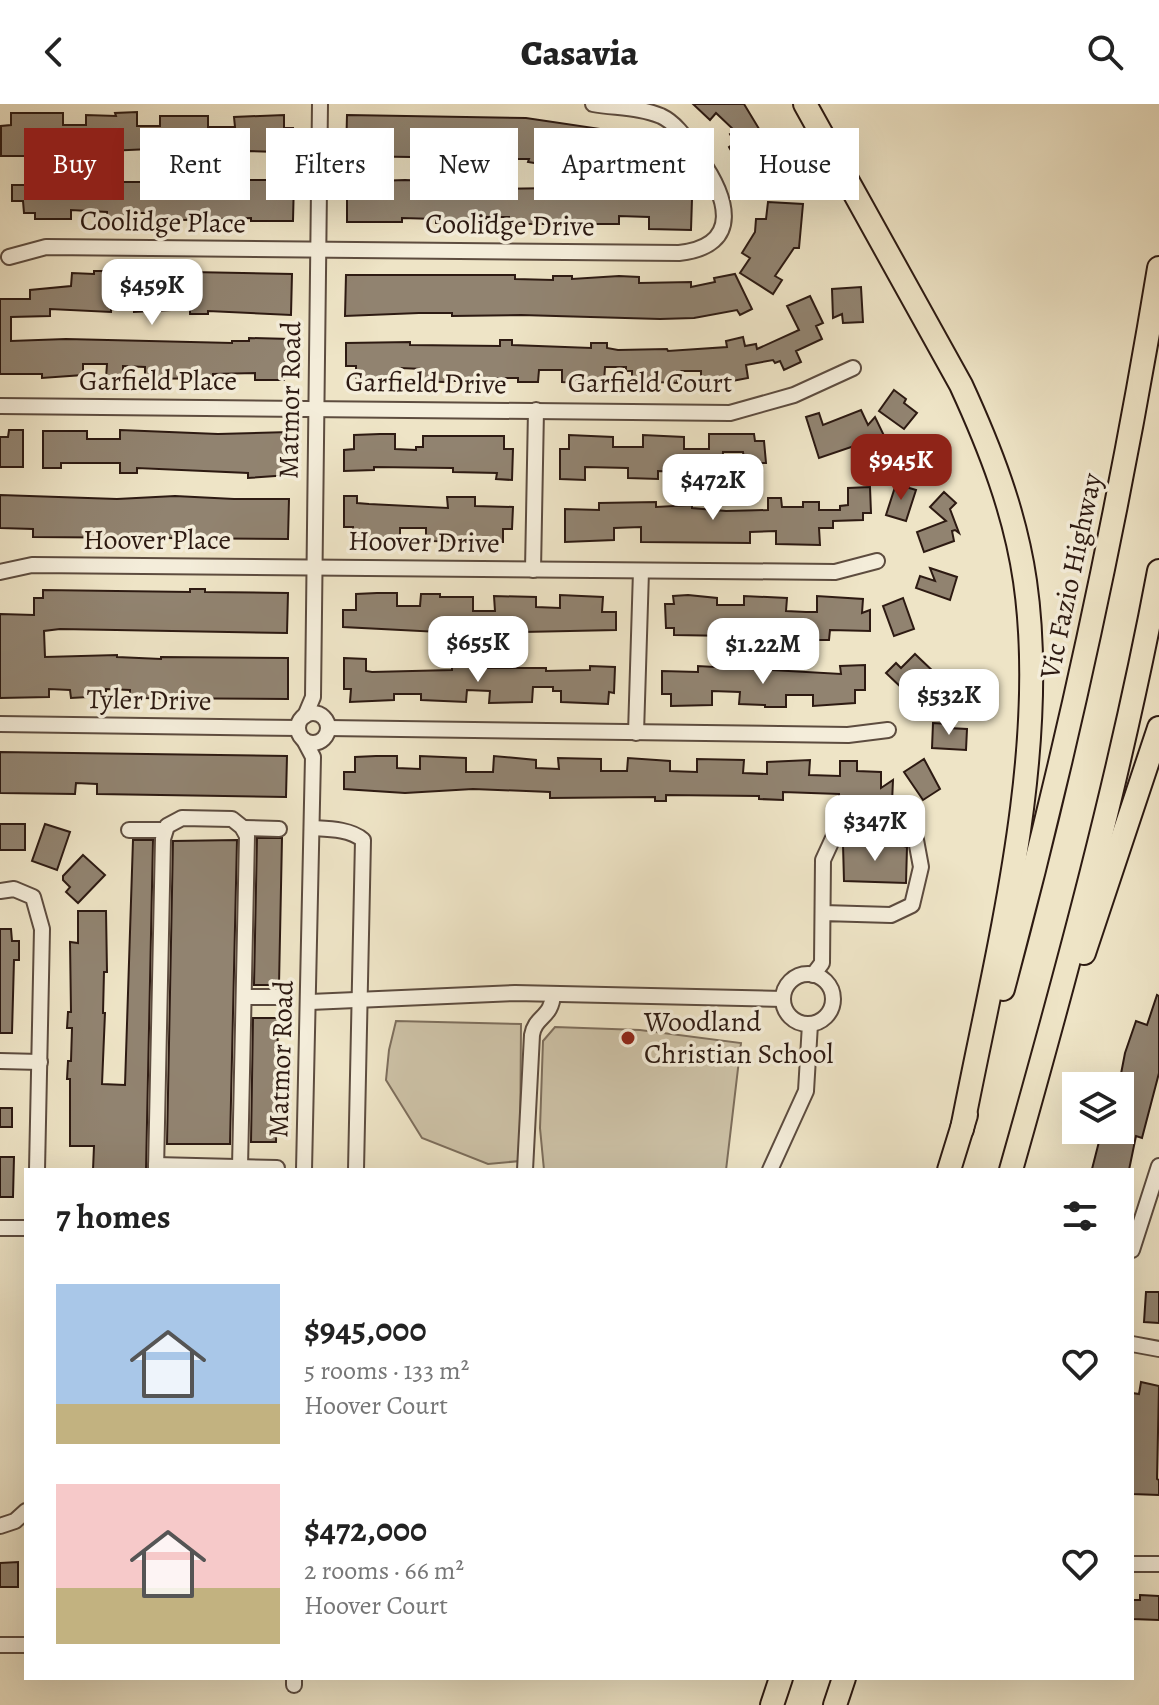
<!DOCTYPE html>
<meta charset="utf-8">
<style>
body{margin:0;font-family:Alegreya,serif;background:#f2f2f2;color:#222;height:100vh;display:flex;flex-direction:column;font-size:30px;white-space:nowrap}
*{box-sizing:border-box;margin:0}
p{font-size:26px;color:#767676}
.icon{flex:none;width:44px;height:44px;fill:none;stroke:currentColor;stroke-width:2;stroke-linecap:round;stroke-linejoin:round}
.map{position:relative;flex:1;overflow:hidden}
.drawer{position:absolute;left:24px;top:1064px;width:1110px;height:512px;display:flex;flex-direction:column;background:#fff;border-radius:0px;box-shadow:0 8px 32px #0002}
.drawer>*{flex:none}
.banner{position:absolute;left:24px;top:24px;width:1112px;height:72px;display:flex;gap:16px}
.controls{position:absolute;left:1062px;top:968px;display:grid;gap:16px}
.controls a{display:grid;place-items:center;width:72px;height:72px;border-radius:0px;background:#fff;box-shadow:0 8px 32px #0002;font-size:40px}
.price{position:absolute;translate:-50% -68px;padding:0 18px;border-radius:16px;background:#fff;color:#222;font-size:26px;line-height:52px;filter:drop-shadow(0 2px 4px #0008)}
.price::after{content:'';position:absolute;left:50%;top:48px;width:24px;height:18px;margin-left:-12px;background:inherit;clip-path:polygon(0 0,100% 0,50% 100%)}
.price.current{background:#8f2418;color:#fff}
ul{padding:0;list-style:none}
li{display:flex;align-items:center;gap:24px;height:200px;padding:0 32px}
li span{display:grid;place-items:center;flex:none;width:224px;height:160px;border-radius:0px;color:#555}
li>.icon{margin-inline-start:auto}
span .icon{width:96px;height:96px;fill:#fffc;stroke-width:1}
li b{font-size:34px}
h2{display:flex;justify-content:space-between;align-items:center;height:96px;padding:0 32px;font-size:34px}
.tag{padding:0 28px;border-radius:0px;background:#fff;box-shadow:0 8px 32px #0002;font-size:28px;line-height:72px}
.tag.current{background:#8f2418;color:#fff}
header{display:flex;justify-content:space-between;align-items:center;height:104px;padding:0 32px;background:#fff;font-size:36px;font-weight:800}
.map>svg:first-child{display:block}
</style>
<header><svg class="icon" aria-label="back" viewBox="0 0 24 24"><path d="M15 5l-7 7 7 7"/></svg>Casavia<svg class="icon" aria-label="search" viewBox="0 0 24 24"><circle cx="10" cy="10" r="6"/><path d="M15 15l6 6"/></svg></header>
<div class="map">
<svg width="1159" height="1601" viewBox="0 0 1159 1601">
<rect width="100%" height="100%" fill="#eee4c6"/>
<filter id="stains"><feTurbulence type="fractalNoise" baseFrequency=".0025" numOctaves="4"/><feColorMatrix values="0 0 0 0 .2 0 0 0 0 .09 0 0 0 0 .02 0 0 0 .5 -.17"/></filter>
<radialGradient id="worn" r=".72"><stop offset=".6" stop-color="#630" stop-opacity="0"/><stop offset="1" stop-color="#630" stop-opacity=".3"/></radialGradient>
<g fill="#cdc2a7" stroke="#7d6e5c" stroke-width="2">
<path d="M396 917 521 920 520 1057 488 1060 422 1034 386 976 389 946Z"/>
<path d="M555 923 640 926 741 939 726 1066H544L540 1024 543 937Z"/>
</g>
<g fill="#918370" stroke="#2d1a12" stroke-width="2">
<path d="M693 0H744L773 48 782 45 789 63 784 65 789 79 756 91 751 77 757 75 748 51 737 57 729 43 735 39 730 30 735 27 716 9 710 16Z"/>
<path d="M137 8V22H160V12H208V23H235L234 13 284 11V24H293L292 56 279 55V48L249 47V50H236V46L192 45 193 43 107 47 30 45V52H1V22L11 21V9H63V21H86V11L116 12 115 9Z"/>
<path d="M347 11 526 14 641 31 639 46 666 45 667 56H679V71L571 56V53L548 50 547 61 528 58 529 55H497V44H476V54L346 52Z"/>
<path d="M27 73H71V84H94L95 78H146V84H188V79H224V76H294L293 117H251V114L150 117V109H127V115H107V108L71 106V115H35V109H24L23 97H12V81H27Z"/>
<path d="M405 76 454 78 453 83H486V85L679 82 680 95H692L691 126 649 125V113L619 112V120H509V113H486L487 118 453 119H436V115L402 114V118H347V78Z"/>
<path d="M768 98 803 100 799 144H794L775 172 782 176 773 190 740 169 750 154 742 149 755 128 756 115H766Z"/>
<path d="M94 167H112V175L150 174V168H166V181H191V168L292 170 291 211 208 207V210H190V205L134 208V199H111V208L50 205V212L11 213V237L66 235 232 239V237H249V234L290 235V269L284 268V276H255V269L213 270V274L145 275V263L123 262V275L106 274 107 260H83V271L42 274V270H0V195H30V186L71 182 72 169 94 170Z"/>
<path d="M735 170 752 205 740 211 737 206 694 214 660 215 521 211 452 212V209H419L345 212 346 171H515V175L553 176V172H572V175L619 172 639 173V179L691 178V183L715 178 714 174Z"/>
<path d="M861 183 863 218 843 219 842 210 833 214 832 185Z"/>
<path d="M810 192 823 219 816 222 822 235 796 247 801 258 784 266 780 257 775 259 773 256 746 261 748 274 727 278 701 279V267H677V279L632 277V267H626V263H605L604 278 583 279 562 278V266H539L538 278H518V274H465V276L443 278 423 277V265L400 264V275L356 277V262H346V239L410 238V241L500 242V236H512V241L591 244V239H607V244L618 246 667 245 668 247 727 243 726 237 743 233 745 242 756 240 757 245 799 226 787 202Z"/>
<path d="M894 286 906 295 904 299 917 309 904 325 879 307Z"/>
<path d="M861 306 868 321 875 313 889 342 867 353 860 340 819 354 806 313 819 309 823 321Z"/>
<path d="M9 326H23V363H0V333H8Z"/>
<path d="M120 326 218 330 289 328V371L248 374V369L137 364V369H120V359H61V364H43V327H87V335H120Z"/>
<path d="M380 330H395V345L416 346V343H423V332H504V345H513L512 376 496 375 497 369 453 368V364L374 363V366L344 367V346L354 345V331Z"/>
<path d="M709 330H754L755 337H764L766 359H758L759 367 746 369 743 348H723L722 369 658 367V375L628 374V364L585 363V376L560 375V345H569V331L613 333V343H643V331L684 333V345H709Z"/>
<path d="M896 380 916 386 906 417 886 411Z"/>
<path d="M870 383 871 409H863V416L833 417V424H819L820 441 776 440V427L750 428V439L641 438V423L614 424V436L565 438V405L599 406V399L656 398V403L692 401V404L726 407 768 406V394H781L782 403H803V398H819V406H840V402L848 401V384Z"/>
<path d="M944 388 956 399 950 405 959 429 955 426 952 427 954 437 924 448 917 428 946 417 930 403Z"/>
<path d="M0 391 117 395 175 392 234 395H289L288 435 33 433V425L0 424Z"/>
<path d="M344 392H357V399L369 400 448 404 447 393H475V402L513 403 512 425H503V438L426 437V424H400V434L370 433V436H353V423H344Z"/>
<path d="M930 464 957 473 950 496 916 484 920 472 935 477Z"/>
<path d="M190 485H205V488L288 489 287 529 60 525 44 527 45 553 117 551V553L161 555V553L288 554V595L130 594V586L106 585V592L71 594 70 586 49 585V593L0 594V510L34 511V494H43V486L190 488Z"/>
<path d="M377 489H397V502H420L421 490H440V493H473V507H495L494 492 536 493V503L560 504V491L603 493 602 508H616V526L524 528V525L482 524 439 525V528L343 523V506H356V490Z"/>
<path d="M688 491 717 494V501H744V492L787 494 786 507 806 508H817V492L863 495 862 509 870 506V527L830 526 829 536H795V540L771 539V525H747L746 536H732V532L674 531V524H666L665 500H674L673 492Z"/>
<path d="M903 494 914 525 894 532 883 502Z"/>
<path d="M915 550 938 572 947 568 956 586 941 593 944 599 930 605 916 576 905 587 886 569 896 559 901 564Z"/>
<path d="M344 554 366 555V567L372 568 452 566V562H476V564H546V567L590 566V562L615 563 614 589 609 588 608 600 561 598V587H553V583H533L532 598 489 599 490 587 467 586 466 598 421 596V590H394V596L350 598 351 585H344Z"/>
<path d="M865 561V586H855V599L813 602V591H786V603H765V601L739 600 740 588 712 587V601L671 602V590H662V567L698 568V562L841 570 840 562Z"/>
<path d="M933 619 949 620V624L967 625 966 646 932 644Z"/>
<path d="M0 648 287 652 286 693 97 690V680L76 679 75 690 0 689Z"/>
<path d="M376 652H397V664L420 665V652L466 654V668H493L494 652 536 656V664L559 665 558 654 601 655V667H627L628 654 670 657V667L697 668V655L744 656 743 669 767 670V658L810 656 809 671 840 672V657H857V667L881 668V684L893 676 892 699 839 697V690L783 688V696L759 695V692L666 691V697H655V693L550 694V688L473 685 405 689 344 685V668H355V653Z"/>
<path d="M924 655 940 685 923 696 904 668Z"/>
<rect x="0" y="720" width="25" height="26"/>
<path d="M45 720 70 728 57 766 32 757Z"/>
<path d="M257 734H282L279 881H254Z"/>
<path d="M133 736H153L146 1066H93L94 1042H70V975H67L68 957H71L72 924H67L68 908H71L70 838 78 839V807H106L107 868H104L103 909H105L102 980 125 981Z"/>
<path d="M237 736 230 1040H167L173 737Z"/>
<path d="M843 740H897L907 743 906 779 844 777Z"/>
<path d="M83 751 105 771 78 799 66 788 70 783 63 776V772Z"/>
<path d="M0 825H11L12 837H19V856H14L12 929H0Z"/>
<path d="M1157 891 1159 892V969L1142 1034 1136 1032 1129 1066 1092 1065 1102 1026H1120V997L1126 976 1120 975 1125 949 1136 917 1147 921Z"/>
<path d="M253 914H278L276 1038H251Z"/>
<rect x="0" y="1004" width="12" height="19"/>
<path d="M0 1053H14L13 1093H0Z"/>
<path d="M1146 1188H1159V1219L1144 1218Z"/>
<path d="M1141 1278 1159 1282 1157 1375 1159 1376V1391L1132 1390V1289L1139 1290Z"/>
<path d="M18 1458V1483H0V1459Z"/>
<path d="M1140 1491 1159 1492V1516L1132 1515V1496H1140Z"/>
</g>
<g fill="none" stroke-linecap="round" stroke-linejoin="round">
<g stroke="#5d4c3f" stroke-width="18">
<g id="minor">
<path d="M9 153 46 143 679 149C744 142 727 92 699 53 688 38 678 20 661 12 640 3 616 4 593 0"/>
<path d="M0 302 730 309 794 291 853 264"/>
<path d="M533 466 536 306"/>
<path d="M0 468 32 461 835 468 877 457"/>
<circle cx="313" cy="624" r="15"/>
<path d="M305 612 313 593 320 0"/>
<path d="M0 620 298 624"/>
<path d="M328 624 848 631 888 626"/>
<path d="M636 629 641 467"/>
<path d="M304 636 313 653 304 1066"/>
<path d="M243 724 279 725"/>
<path d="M312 724C329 725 350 725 363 736L356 1066"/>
<path d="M129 726H165"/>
<path d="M0 787 14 785 33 793 42 825 37 1066"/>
<circle cx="808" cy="895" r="25"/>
<path d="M813 871 822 859 823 756 834 732C856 725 895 726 916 736L921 763 912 801 891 811 823 809"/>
<path d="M244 893H281"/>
<path d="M310 898 515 889 783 895"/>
<path d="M0 957 40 958"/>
<path d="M156 1061 277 1064"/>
<path d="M156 1066 163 735 167 722 182 714 232 715 242 723 247 732 240 1063"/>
<path d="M525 1066 532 931C535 912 552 914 553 890"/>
<path d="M770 1066 806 987 810 920"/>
<path d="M0 1124H26"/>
<path d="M1132 1146 1159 1062"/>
<path d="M1132 1240 1159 1245"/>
<path d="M0 1422 15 1417 26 1407"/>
<path d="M1132 1460H1159"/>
<path d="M0 1541H26"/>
<path d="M294 1581V1574"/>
</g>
</g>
<g stroke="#2d1a12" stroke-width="26">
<g id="highway">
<path d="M805 0 961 281C990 344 1015 408 1025 477 1050 650 995 854 962 1025"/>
<path d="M1084 849 1159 624"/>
<path d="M1003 885C1067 647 1119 407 1159 164"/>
<path d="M949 1066 966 1011"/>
<path d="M1011 1066C1067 868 1121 669 1159 467"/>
<path d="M772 1601 781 1574"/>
<path d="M835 1601 844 1574"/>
</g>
</g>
<use href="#minor" stroke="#f4edda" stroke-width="14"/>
<use href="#highway" stroke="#eee4c6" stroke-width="22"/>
</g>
<circle fill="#8f2418" stroke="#f4edda" stroke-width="3" cx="628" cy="934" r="8"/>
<g text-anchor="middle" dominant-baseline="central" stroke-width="7" stroke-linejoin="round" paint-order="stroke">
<g font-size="28" fill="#2d1a12" stroke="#f4edda">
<text transform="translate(163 118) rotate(1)">Coolidge Place</text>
<text transform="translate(510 121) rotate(1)">Coolidge Drive</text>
<text x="158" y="277">Garfield Place</text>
<text transform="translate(426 279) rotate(1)">Garfield Drive</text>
<text x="650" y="279">Garfield Court</text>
<text transform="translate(290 296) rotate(-89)">Matmor Road</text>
<text x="157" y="436">Hoover Place</text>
<text transform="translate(424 438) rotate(1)">Hoover Drive</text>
<text transform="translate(1071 472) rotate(-78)">Vic Fazio Highway</text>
<text transform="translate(149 596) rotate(1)">Tyler Drive</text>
<text transform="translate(281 955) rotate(-88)">Matmor Road</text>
</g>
<g font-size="28" fill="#2d1a12" stroke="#f4edda" text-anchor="start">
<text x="644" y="918">Woodland<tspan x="644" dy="32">Christian School</tspan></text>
</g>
</g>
<rect width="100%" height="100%" filter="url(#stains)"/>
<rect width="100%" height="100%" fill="url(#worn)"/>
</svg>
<div class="controls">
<a><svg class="icon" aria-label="layers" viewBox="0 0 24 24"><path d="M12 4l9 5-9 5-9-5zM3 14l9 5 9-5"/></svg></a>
</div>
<b class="price" style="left:152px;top:223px">$459K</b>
<b class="price current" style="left:901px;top:398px">$945K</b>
<b class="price" style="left:713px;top:418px">$472K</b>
<b class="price" style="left:478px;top:580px">$655K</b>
<b class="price" style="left:763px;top:582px">$1.22M</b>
<b class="price" style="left:949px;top:633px">$532K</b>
<b class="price" style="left:875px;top:759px">$347K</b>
<div class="banner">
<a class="tag current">Buy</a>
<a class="tag">Rent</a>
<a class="tag">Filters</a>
<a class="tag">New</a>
<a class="tag">Apartment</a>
<a class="tag">House</a>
</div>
<section class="drawer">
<h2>7 homes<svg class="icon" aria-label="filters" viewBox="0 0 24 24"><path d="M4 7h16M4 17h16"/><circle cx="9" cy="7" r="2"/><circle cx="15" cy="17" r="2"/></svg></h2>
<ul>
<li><span style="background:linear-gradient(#a9c7e8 75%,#c2b280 0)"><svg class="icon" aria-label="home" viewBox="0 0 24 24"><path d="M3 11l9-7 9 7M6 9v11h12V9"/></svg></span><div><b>$945,000</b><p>5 rooms · 133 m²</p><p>Hoover Court</p></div><svg class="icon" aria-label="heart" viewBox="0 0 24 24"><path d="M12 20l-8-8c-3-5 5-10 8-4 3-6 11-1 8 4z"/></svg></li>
<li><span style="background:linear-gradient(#f6c9c9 65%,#c2b280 0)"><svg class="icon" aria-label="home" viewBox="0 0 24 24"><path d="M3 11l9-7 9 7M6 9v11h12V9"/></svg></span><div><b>$472,000</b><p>2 rooms · 66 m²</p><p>Hoover Court</p></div><svg class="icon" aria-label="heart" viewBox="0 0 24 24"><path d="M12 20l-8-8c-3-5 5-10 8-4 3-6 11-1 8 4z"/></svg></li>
</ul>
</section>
</div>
